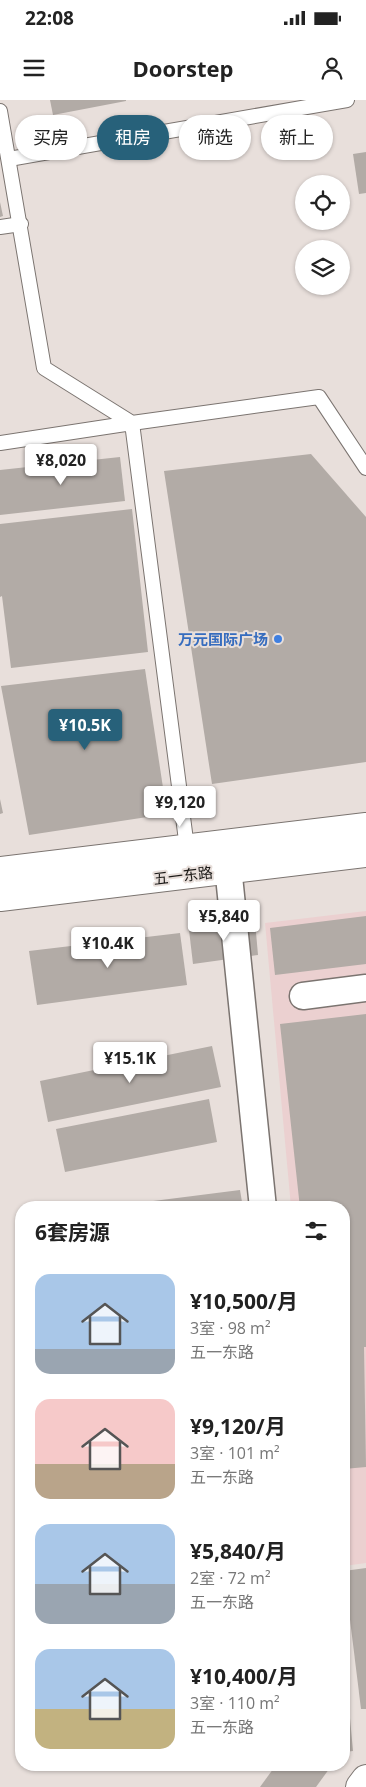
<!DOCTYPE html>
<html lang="zh">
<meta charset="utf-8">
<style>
body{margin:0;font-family:"Open Sans","Noto Sans SC",sans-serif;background:#f2f2f2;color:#222;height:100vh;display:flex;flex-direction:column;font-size:19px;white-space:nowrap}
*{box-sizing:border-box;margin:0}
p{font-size:16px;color:#767676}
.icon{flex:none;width:28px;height:28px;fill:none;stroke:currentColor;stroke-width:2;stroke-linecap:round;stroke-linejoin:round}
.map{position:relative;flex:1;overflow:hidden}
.sheet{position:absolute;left:15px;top:1101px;width:335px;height:570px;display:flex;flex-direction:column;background:#fff;border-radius:20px;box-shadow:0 1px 4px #0004}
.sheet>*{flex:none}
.guide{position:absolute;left:15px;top:15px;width:336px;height:45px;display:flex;gap:10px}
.buttons{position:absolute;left:295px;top:75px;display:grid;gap:10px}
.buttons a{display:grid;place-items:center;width:55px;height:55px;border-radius:50%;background:#fff;box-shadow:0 1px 4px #0004;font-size:25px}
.price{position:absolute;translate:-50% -42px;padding:0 11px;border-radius:5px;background:#fff;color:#222;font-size:16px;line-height:32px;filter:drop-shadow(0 1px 2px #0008)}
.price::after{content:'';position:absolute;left:50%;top:30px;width:15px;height:11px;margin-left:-8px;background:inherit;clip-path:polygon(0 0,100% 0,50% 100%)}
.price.active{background:#27617a;color:#fff}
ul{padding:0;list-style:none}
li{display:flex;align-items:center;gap:15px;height:125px;padding:0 20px}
li span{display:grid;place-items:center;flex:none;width:140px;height:100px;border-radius:15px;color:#555}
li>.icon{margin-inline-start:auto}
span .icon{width:60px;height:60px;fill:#fffc;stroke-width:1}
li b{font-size:21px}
h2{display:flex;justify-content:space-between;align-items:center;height:60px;padding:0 20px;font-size:21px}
.pill{padding:0 18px;border-radius:22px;background:#fff;box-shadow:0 1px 4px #0004;font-size:18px;line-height:45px}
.pill.active{background:#27617a;color:#fff}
.status{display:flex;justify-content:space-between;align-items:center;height:35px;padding:0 25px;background:#fff;direction:ltr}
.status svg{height:14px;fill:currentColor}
header{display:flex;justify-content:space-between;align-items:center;height:65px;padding:0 20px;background:#fff;font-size:22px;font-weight:700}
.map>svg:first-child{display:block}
</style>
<div class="status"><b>22:08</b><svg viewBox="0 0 49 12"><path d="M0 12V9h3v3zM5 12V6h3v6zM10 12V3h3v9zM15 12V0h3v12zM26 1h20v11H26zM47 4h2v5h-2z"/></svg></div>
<header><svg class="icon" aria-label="menu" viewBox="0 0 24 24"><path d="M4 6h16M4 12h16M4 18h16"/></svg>Doorstep<svg class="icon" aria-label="person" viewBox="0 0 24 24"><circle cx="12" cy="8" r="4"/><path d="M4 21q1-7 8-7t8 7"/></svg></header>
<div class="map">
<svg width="366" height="1687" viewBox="0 0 366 1687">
<rect width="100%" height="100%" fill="#e8dfdb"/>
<path fill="#ebd0d0" d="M366 811V1463L344 1466V1108L291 1107 265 823Z"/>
<g fill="#b2aba6">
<path d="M50 0H126V1L53 15Z"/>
<path d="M366 52V93L359 94 353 54Z"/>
<path d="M0 102 3 116 0 117Z"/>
<path d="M311 354 366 417V662L212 684 164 371Z"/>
<path d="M120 357 125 401 0 415V370Z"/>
<path d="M132 409 148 552 11 568 2 496 0 497V424Z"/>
<path d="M145 569 167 714 29 735 1 586Z"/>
<path d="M0 699 3 713 0 714Z"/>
<path d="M366 816V864L275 875 270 828Z"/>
<path d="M255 821 258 855 193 864 189 830Z"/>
<path d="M180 833 187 885 37 905 29 851Z"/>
<path d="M366 914V1247H364L366 1367 344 1369V1108H300L280 924Z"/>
<path d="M212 946 221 987 48 1022 40 981Z"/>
<path d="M209 999 217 1042 65 1072 56 1029Z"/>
<path d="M240 1090 243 1108H114V1106Z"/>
<path d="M366 1468V1609H361L344 1471Z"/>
<path d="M350 1618 353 1651 344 1652V1619Z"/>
<path d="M276 1665H332L316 1687H260Z"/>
</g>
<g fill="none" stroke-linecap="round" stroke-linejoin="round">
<g stroke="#7b7470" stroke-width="16">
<g id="service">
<path d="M0 11 44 268 132 323 319 297 366 368"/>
<path d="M9 59 347 0"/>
<path d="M0 127 21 124"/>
<path d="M0 343 132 323 187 748"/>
</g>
</g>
<g stroke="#7b7470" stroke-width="29">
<g id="minor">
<path d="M226 747 263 1108"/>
<path d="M303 896 366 888"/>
</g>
</g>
<g stroke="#7b7470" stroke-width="30">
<g id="tertiary">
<path d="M0 771 366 727"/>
<path d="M0 797 366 753"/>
<path d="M360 1687 366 1679"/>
</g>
</g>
<use href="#service" stroke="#fff" stroke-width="14"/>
<use href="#minor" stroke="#fff" stroke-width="26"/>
<use href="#tertiary" stroke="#fff" stroke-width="28"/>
</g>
<circle fill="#3f7fe0" stroke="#e8dfdb" stroke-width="2" cx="278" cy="539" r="5"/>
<g text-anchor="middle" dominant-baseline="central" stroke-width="4" stroke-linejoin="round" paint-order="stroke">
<g font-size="15" font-weight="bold" fill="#366cbe" stroke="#e8dfdb" text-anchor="end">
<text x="268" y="539">万元国际广场</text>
</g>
<g font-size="15" fill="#1b1917" stroke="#e8dfdb">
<text transform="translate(183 775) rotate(-7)">五一东路</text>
</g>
</g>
</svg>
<div class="buttons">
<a><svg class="icon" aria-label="locate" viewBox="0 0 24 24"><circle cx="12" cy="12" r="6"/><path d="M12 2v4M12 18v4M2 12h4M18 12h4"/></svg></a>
<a><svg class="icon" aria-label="layers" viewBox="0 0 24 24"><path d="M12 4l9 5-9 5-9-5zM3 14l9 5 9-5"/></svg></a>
</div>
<b class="price" style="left:61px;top:386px">¥8,020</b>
<b class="price active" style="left:85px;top:651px">¥10.5K</b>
<b class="price" style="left:180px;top:728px">¥9,120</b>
<b class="price" style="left:224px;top:842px">¥5,840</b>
<b class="price" style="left:108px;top:869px">¥10.4K</b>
<b class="price" style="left:130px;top:984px">¥15.1K</b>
<div class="guide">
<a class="pill">买房</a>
<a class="pill active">租房</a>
<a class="pill">筛选</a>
<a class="pill">新上</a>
</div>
<section class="sheet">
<h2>6套房源<svg class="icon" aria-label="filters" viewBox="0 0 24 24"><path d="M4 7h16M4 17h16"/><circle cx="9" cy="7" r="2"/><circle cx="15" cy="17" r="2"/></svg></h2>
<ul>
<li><span style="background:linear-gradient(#a9c7e8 75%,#9aa5b1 0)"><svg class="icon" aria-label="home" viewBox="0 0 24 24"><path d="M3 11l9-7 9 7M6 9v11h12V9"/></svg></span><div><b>¥10,500/月</b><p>3室 · 98 m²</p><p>五一东路</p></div></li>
<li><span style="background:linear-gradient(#f6c9c9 65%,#b9a48a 0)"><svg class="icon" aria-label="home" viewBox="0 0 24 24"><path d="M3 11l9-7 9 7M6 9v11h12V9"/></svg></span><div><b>¥9,120/月</b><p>3室 · 101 m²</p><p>五一东路</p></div></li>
<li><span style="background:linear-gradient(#a9c7e8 60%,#9aa5b1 0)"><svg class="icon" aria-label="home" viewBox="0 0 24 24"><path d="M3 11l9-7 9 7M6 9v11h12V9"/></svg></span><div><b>¥5,840/月</b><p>2室 · 72 m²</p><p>五一东路</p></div></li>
<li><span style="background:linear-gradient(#a9c7e8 60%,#c2b280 0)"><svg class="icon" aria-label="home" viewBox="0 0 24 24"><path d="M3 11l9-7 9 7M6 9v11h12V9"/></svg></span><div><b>¥10,400/月</b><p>3室 · 110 m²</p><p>五一东路</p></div></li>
</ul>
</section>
</div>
